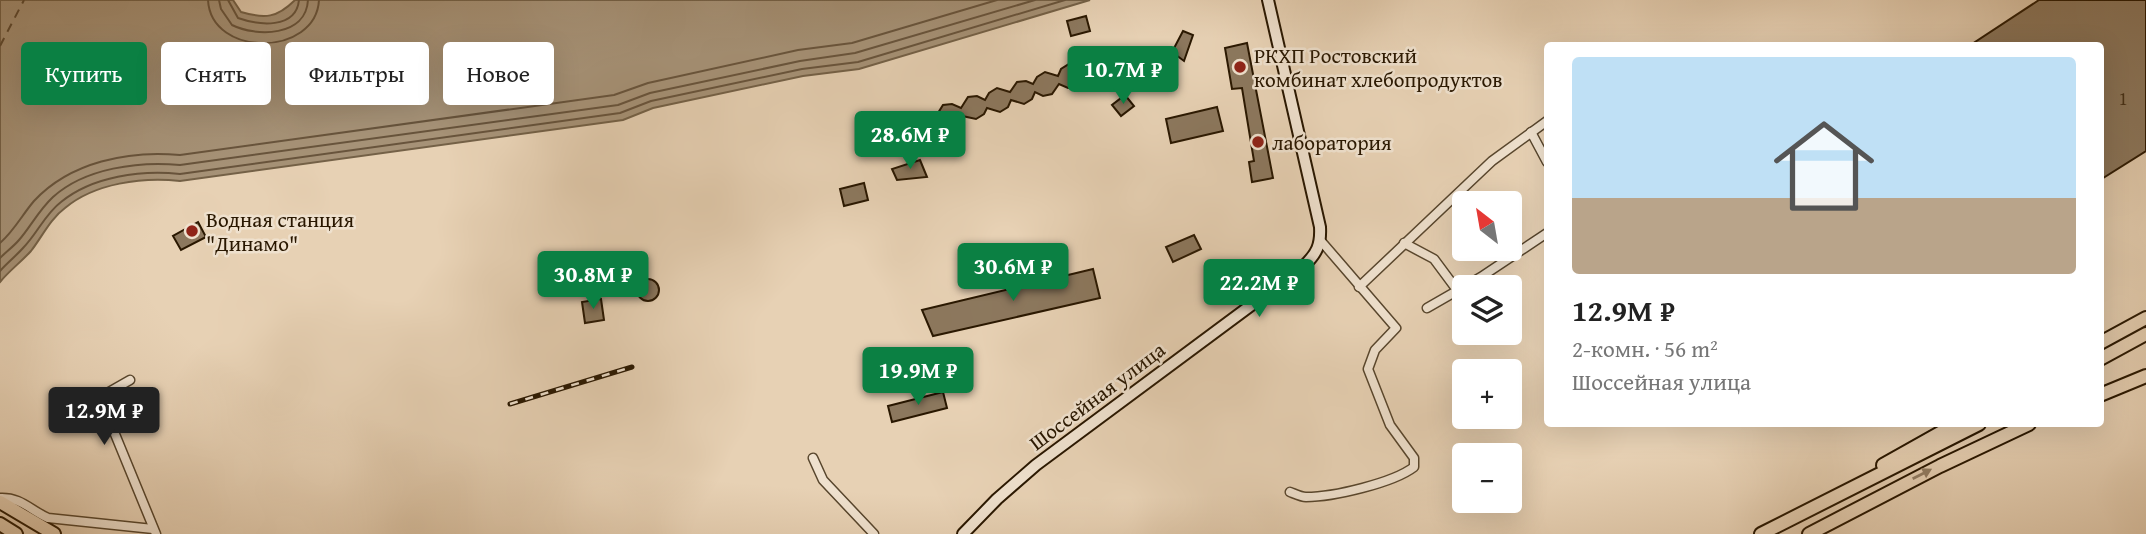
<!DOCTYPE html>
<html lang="ru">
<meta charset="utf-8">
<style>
body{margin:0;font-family:"Gentium Book Plus",serif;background:#f6f6f6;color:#222;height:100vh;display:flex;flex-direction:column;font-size:26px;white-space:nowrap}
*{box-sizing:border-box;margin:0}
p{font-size:23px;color:#767676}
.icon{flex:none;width:38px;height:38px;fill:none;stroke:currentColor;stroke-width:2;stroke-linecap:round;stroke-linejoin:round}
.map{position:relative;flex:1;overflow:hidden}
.panel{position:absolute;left:1544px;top:42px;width:560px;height:385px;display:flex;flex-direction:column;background:#fff;border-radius:7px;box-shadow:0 7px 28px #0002}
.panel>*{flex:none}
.banner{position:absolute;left:21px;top:42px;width:665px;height:63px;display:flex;gap:14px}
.needle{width:46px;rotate:329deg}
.buttons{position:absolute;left:1452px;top:191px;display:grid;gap:14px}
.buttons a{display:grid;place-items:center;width:70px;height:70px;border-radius:7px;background:#fff;box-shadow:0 7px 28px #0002;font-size:35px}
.price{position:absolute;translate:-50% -60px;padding:0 16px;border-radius:7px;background:#0b8043;color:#fff;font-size:23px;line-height:46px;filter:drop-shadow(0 2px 4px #0008)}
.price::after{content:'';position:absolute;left:50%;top:42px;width:21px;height:16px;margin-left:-10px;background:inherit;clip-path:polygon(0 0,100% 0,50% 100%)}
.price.active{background:#222;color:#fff}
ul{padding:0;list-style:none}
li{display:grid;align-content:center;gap:14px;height:371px;padding:0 28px}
li span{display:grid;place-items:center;height:217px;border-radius:7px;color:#555}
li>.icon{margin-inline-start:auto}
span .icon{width:126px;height:126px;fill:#fffc;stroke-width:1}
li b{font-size:30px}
.chip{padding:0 24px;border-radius:7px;background:#fff;box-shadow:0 7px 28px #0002;font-size:24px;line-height:63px}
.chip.active{background:#0b8043;color:#fff}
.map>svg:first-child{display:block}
</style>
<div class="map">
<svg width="2146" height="534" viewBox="0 0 2146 534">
<rect width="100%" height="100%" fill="#e7d1b4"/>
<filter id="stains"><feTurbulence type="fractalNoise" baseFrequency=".00286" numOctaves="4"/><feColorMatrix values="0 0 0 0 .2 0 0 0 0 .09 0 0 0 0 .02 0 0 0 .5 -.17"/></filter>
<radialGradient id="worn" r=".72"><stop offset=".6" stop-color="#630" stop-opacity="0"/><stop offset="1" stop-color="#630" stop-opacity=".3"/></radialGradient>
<path fill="#a69277" stroke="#746147" stroke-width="2" d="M0 0H233L241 12C265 19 277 18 295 0H1090L859 69 803 76 653 108 623 120 180 181C142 177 95 183 65 208 50 219 42 237 31 251 21 262 9 271 0 282Z"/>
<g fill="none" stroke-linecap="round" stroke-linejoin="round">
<g stroke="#68543c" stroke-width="2">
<path d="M208 0C211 58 316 57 319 0"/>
<path d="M219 0 221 9 232 25C256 37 306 37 308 0"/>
<path d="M228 0 238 18C258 25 296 30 299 0"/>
<path d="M0 243C14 231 22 215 34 201 70 162 129 150 180 155L614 95 648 83 798 50 852 43 997 0"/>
<path d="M0 258C6 252 14 246 19 240 31 226 39 210 53 197 85 168 139 161 180 165L618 105 650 93 800 61 855 53 1035 0"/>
<path d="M0 271C7 263 16 256 23 248 37 234 45 214 61 202 93 176 141 170 180 174L620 113 651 101 802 69 858 62 1065 0"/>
</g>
<path stroke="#5b4830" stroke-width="2" stroke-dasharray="9 7" stroke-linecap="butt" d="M0 46 24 0"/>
</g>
<g fill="#8c785e" stroke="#291700" stroke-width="2">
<path d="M2039 0H2146V151L2100 180V46H1969Z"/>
<path d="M1086 16 1090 31 1071 36 1067 21Z"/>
<path d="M1183 31 1193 35 1184 61 1172 52Z"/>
<path d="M1247 43 1273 178 1252 182 1249 162 1254 161 1242 88 1232 89 1225 48Z"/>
<path d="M1069 64 1081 70 1082 79 1077 86 1068 88 1059 84 1052 94 1043 96 1035 92 1032 99 1024 104 1011 100 1008 107 1000 112 987 108 984 114 976 119 962 116 959 122 951 127 940 122 938 113 943 105 952 104 961 108 968 97 977 96 985 100 989 93 997 88 1010 92 1017 82 1026 81 1033 84 1037 77 1045 72 1058 76 1061 69Z"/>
<path d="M1125 95 1134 106 1121 116 1112 105Z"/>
<path d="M1217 107 1223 131 1171 143 1166 119Z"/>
<path d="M920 160 927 177 897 180 892 169Z"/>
<path d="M864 183 868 200 844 206 840 189Z"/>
<path d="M198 222 206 237 181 250 173 236Z"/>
<path d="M1194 235 1201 249 1173 262 1166 247Z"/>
<path d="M1093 269 1100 298 933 336 922 310Z"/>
<circle cx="648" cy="290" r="11"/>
<path d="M601 299 604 320 585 323 582 302Z"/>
<path d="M943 392 947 408 892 422 888 406Z"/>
</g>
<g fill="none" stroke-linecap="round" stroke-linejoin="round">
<g stroke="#58462d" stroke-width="11">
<g id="street">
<path d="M1531 132 1547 162"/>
<path d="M1404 243 1434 259 1457 290"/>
<path d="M1359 287 1492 161 1547 121"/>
<path d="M1427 308 1481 277 1547 233"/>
<path d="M130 380 102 396 101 400 156 534"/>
<path d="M813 458 823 480 874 534"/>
<path d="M1290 492C1295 494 1301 497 1306 497 1333 497 1393 483 1414 467V458L1390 425 1368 369 1375 350 1396 328 1321 241"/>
<path d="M0 498C21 497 30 510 48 518L153 529"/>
</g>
</g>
<g stroke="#291700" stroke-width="14">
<path id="secondary" d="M963 534 997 499 1036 465 1304 266C1317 253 1321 245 1320 227L1268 0"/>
</g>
<g stroke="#291700" stroke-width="16">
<g id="primary">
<path d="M2100 343 2146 318"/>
<path d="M2100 359 2146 334"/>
<path d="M2100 395 2146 376"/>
<path d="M1883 465 1956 424"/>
<path d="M0 502 54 534"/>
<path d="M0 524 16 534"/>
<path d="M1761 534 1979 424"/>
<path d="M1809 534 1940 466 2029 424"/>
</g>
</g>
<use href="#street" stroke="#efe1ce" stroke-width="8"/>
<use href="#secondary" stroke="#efe1ce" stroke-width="10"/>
<use href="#primary" stroke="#e7d1b4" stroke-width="12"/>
<g stroke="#291700" stroke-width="5">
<path id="rail" d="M510 404 632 367"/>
</g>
<use href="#rail" stroke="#efe1ce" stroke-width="2.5" stroke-dasharray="8" stroke-linecap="butt"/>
</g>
<defs><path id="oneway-solid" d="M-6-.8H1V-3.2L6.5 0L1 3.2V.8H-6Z" transform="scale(1.75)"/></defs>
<use fill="#927d63" href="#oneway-solid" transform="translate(1922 474) rotate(-27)"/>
<g fill="#8f2418" stroke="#efe1ce" stroke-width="2.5">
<circle cx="1240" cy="67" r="7"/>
<circle cx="1258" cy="142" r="7"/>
<circle cx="192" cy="231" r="7"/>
</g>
<g text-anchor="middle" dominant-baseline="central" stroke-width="5" stroke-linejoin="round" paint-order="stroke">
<g font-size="18" fill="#422f18">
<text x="2123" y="98">1</text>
</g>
<g font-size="21" fill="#291700" stroke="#efe1ce" text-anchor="start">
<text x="1254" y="55">РКХП Ростовский<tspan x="1254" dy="24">комбинат хлебопродуктов</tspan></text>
<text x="1272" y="142">лаборатория</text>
<text x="206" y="219">Водная станция<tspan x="206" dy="24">"Динамо"</tspan></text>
</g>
<g font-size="21" fill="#291700" stroke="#efe1ce">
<text transform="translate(1097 396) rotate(-37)">Шоссейная улица</text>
</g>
</g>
<rect width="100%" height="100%" filter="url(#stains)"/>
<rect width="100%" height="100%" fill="url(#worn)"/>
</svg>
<div class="buttons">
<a><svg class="needle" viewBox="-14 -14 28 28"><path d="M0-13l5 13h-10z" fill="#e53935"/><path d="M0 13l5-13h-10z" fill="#767676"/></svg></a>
<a><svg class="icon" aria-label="layers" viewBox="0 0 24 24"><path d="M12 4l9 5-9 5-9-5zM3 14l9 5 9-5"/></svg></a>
<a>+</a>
<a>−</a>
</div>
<b class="price" style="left:1123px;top:106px">10.7M ₽</b>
<b class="price" style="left:910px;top:171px">28.6M ₽</b>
<b class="price" style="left:1013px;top:303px">30.6M ₽</b>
<b class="price" style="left:593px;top:311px">30.8M ₽</b>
<b class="price" style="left:1259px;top:319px">22.2M ₽</b>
<b class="price" style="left:918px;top:407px">19.9M ₽</b>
<b class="price active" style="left:104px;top:447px">12.9M ₽</b>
<div class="banner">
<a class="chip active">Купить</a>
<a class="chip">Снять</a>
<a class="chip">Фильтры</a>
<a class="chip">Новое</a>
</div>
<section class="panel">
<ul>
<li><span style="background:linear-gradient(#bfe0f5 65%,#b9a48a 0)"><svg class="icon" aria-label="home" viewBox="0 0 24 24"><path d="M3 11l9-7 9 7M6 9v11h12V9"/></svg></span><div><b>12.9M ₽</b><p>2-комн. · 56 m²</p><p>Шоссейная улица</p></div></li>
</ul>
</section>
</div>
